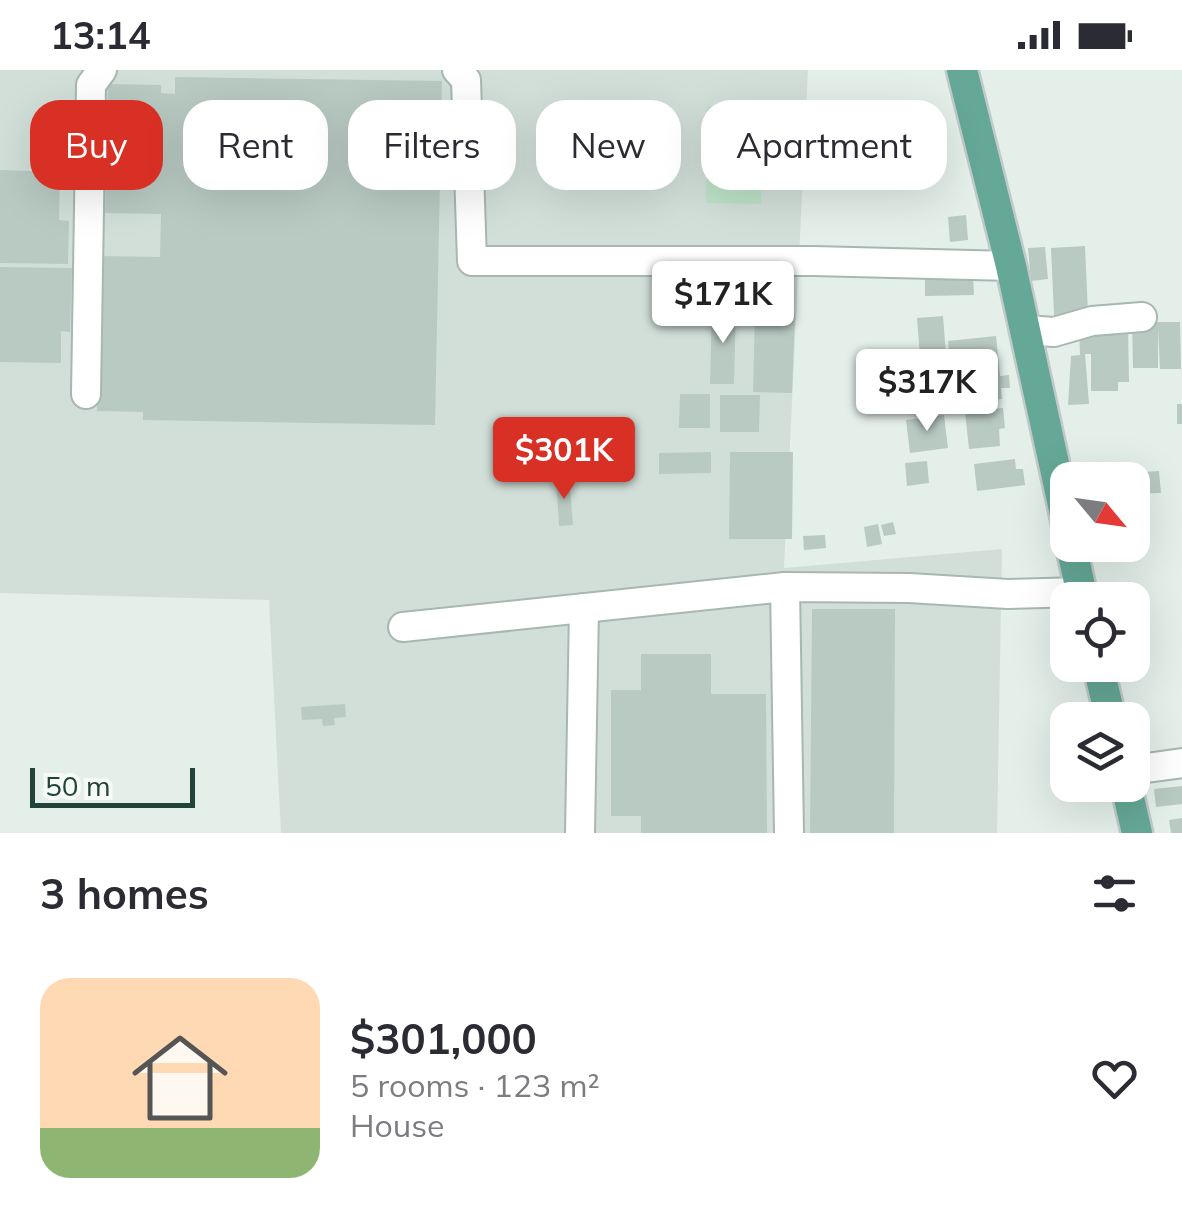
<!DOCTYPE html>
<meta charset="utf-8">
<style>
body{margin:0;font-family:Mulish,sans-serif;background:#f2f2f3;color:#2b2b33;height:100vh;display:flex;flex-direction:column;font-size:38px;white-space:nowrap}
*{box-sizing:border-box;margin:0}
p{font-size:32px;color:#7c7c81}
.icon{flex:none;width:55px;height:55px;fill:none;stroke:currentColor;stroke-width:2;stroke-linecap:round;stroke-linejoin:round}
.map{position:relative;height:763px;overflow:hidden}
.details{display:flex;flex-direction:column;background:#fff;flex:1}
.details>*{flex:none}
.top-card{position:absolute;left:30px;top:30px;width:1122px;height:90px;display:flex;gap:20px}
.needle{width:65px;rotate:119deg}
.fabs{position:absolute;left:1050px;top:392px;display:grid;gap:20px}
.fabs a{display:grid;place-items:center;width:100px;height:100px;border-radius:20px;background:#fff;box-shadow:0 10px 40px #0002;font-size:50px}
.scale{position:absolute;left:30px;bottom:25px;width:165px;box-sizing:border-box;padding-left:10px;border:5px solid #21433a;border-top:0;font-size:28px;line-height:35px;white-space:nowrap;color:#21433a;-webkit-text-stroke:8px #f6fbf8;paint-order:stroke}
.price{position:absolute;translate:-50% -85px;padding:0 22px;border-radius:10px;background:#fff;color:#222;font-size:32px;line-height:65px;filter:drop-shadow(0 2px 5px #0008)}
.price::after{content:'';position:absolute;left:50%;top:60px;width:30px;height:22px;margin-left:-15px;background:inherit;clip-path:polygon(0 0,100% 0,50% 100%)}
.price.current{background:#d93025;color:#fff}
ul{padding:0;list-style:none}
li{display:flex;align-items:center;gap:30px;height:250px;padding:0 40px}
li+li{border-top:2px solid #e1e1e2}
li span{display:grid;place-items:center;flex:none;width:280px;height:200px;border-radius:30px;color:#555}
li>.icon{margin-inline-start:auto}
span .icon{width:120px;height:120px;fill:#fffc;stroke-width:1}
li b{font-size:42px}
h2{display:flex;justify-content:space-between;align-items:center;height:120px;padding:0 40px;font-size:42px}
.pill{padding:0 35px;border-radius:30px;background:#fff;box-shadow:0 10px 40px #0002;font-size:35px;line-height:90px}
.pill.current{background:#d93025;color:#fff}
.status{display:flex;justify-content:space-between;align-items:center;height:70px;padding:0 50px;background:#fff;direction:ltr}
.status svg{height:28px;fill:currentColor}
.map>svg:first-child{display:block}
</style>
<div class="status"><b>13:14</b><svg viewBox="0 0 49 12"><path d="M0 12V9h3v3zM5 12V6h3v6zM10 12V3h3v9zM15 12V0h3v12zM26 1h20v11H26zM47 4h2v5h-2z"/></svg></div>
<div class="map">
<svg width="1182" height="763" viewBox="0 0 1182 763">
<rect width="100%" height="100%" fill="#e4efea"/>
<path fill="#d2dfd9" d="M0 0H808L784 498 1002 479 997 763H281L269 530 0 523Z"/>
<path fill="#bce2c7" d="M707 36 762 37 761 134 706 133Z"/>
<g fill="#b9cac3">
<path d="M175 7 442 11 435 355 143 350V342L97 341 100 186 160 187 161 144 105 143 108 14 161 15V23L175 24Z"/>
<path d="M0 100 60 102 59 150 69 151 68 194 0 193Z"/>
<path d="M966 145 968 170 950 172 948 147Z"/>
<path d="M1085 176 1088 243 1054 245 1051 178Z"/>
<path d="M1045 177 1048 209 1031 211 1028 178Z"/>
<path d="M0 197 72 198 70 262 61 261V293L0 292Z"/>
<path d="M973 203 974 225 925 226V204Z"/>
<path d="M712 237H736L734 314H710Z"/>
<path d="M755 242 795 243 792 323 753 322Z"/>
<path d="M943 246 947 297 921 299 917 248Z"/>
<path d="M1132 252H1180L1181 299H1160L1158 258V298H1133Z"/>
<path d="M1128 254 1129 312H1118V321H1091V284H1085L1089 334 1068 335 1071 286 1080 285 1079 255Z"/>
<path d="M996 266 1000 306 1009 305 1010 318H1001L1002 329 954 334 948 271Z"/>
<path d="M947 302 951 337 918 341 914 306Z"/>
<path d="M680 324H710V358H679Z"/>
<path d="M720 325H760L759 362H720Z"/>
<rect x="1177" y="334" width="5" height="20"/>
<path d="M1003 338 1005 358 999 359 1000 376 969 379 965 342Z"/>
<path d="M944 345 948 378 910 383 906 350Z"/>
<path d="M711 382V403L659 404V383Z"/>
<path d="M730 382H793L792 469H729Z"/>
<path d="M1015 389 1016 399H1023L1025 415 977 421 974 394Z"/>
<path d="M927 391 929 413 907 416 905 393Z"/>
<path d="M1159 401 1161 423 1132 424V410H1129L1128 403Z"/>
<path d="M569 407 573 455 559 456 556 408Z"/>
<path d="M893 452 896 464 884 466 881 455Z"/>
<path d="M878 454 882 474 867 477 864 457Z"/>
<path d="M825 465 826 478 804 480 803 466Z"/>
<path d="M812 539H895L894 763H810Z"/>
<path d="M641 584H711V624H766L767 763H641V746H611V620H641Z"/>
<path d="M345 634 346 647 334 648 335 655 323 656 322 649 302 650 301 637Z"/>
<path d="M1182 716V734L1156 737 1154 719Z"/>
<path d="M1182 748V763H1171L1169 750Z"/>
</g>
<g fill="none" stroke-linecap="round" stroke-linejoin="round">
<g stroke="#a6b8b2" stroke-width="32">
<g id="minor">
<path d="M457 0 466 10 472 191H813L1011 196"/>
<path d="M1025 260 1054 262 1092 251 1142 247"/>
<path d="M86 324 91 15 102 0"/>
<path d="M785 517 789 763"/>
<path d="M403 557 785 517 909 518 1008 524 1081 522"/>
<path d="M1132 700 1182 693"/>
<path d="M580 763 584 538"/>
</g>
</g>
<g stroke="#c1cac8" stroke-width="35">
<g id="major">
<path d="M962 0 1011 196 1068 458"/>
<path d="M1071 475 1083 530"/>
<path d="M1098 595 1111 650"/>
<path d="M1126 715 1137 763"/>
</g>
</g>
<use href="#minor" stroke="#fff" stroke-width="28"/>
<use href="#major" stroke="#65a898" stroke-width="30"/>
</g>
</svg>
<div class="fabs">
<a><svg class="needle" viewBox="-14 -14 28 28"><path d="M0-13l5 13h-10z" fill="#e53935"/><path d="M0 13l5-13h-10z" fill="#7c7c81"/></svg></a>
<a><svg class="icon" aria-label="locate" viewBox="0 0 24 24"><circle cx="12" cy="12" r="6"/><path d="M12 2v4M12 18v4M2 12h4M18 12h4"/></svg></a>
<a><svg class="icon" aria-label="layers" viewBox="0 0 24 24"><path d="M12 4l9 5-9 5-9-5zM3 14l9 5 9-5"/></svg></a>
</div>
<div class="scale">50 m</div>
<b class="price" style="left:723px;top:276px">$171K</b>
<b class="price" style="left:927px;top:364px">$317K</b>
<b class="price current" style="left:564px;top:432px">$301K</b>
<div class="top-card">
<a class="pill current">Buy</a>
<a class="pill">Rent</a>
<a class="pill">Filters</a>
<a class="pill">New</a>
<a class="pill">Apartment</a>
</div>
</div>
<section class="details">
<h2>3 homes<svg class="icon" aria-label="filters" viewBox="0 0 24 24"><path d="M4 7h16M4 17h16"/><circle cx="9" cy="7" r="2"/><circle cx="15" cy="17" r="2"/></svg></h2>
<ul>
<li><span style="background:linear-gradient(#ffd9b3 75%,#8fb573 0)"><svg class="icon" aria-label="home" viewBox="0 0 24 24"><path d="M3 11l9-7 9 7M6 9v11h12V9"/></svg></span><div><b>$301,000</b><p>5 rooms · 123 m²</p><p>House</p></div><svg class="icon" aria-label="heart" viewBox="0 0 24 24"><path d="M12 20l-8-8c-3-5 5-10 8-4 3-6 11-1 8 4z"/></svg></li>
</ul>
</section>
